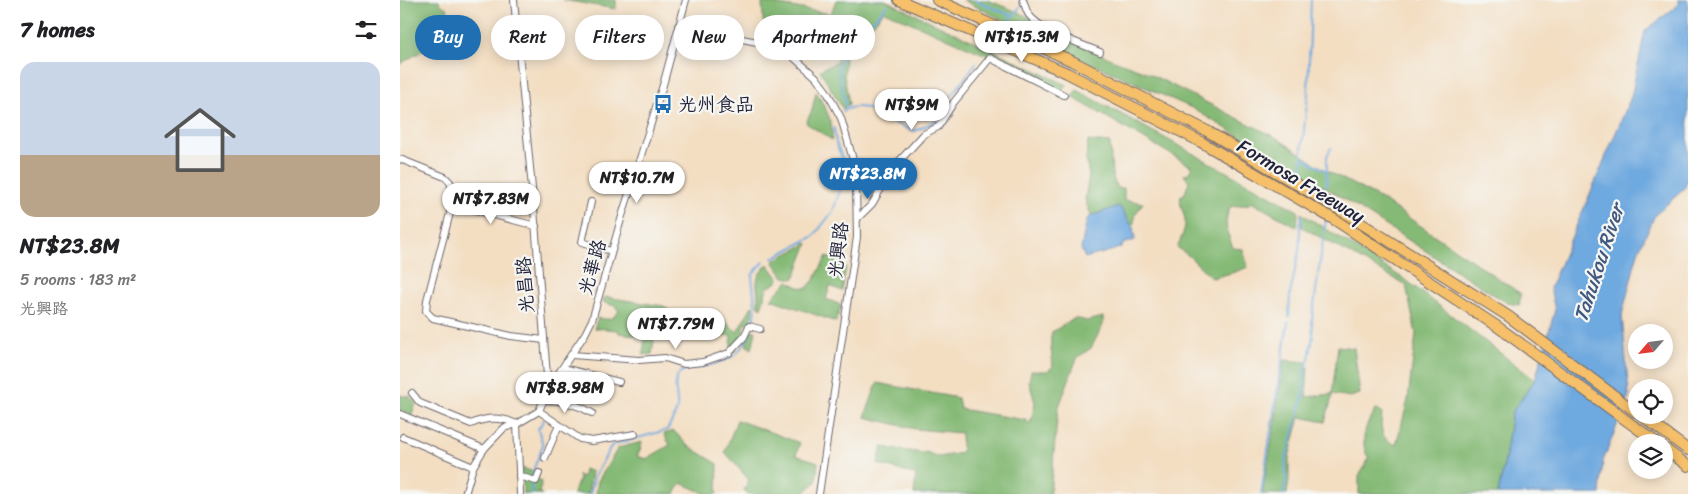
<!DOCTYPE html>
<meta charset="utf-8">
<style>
body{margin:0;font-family:Sriracha,"LXGW WenKai TC",sans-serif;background:#f6f6f6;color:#202124;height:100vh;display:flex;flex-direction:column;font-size:19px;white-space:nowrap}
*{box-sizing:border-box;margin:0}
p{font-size:16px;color:#757577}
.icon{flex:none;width:28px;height:28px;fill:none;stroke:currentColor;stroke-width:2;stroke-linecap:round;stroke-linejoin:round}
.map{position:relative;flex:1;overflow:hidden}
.drawer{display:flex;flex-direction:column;background:#fff;width:400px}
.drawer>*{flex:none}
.top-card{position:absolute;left:15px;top:15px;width:475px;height:45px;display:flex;gap:10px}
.needle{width:32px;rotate:242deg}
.buttons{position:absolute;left:1228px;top:324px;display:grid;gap:10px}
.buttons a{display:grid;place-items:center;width:45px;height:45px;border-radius:50%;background:#fff;box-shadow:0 2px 12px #0003;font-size:25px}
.price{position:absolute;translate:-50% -42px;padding:0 11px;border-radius:18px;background:#fff;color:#222;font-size:16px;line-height:32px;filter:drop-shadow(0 1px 2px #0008)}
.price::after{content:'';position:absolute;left:50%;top:30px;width:15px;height:11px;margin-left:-8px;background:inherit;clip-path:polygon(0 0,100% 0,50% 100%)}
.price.current{background:#1f6fb2;color:#fff}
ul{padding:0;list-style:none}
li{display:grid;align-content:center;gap:10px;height:265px;padding:0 20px}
li span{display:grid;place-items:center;height:155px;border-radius:15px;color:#555}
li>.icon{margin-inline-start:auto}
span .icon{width:90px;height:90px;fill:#fffc;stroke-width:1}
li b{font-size:21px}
h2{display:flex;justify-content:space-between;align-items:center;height:60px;padding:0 20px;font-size:21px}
.tag{padding:0 18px;border-radius:22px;background:#fff;box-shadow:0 2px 12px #0003;font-size:18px;line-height:45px}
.tag.current{background:#1f6fb2;color:#fff}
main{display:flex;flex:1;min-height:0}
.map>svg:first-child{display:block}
</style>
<main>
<section class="drawer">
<h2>7 homes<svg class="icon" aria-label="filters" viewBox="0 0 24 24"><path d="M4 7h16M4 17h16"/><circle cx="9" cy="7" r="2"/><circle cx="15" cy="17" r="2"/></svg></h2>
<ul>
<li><span style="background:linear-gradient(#c9d6e8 60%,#b9a48a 0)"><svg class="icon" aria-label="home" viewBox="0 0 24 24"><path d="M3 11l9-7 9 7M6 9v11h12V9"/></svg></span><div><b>NT$23.8M</b><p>5 rooms · 183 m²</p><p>光興路</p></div></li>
</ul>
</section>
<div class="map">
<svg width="1288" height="494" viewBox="0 0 1288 494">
<rect width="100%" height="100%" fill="#f6f6f2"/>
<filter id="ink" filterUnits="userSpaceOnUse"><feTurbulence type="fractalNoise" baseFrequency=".02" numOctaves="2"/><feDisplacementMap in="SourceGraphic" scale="10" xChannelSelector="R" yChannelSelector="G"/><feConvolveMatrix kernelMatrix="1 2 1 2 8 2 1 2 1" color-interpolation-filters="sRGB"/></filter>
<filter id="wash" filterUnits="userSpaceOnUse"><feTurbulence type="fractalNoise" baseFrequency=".0096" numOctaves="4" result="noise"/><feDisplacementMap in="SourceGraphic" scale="20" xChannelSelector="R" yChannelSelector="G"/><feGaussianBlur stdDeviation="1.12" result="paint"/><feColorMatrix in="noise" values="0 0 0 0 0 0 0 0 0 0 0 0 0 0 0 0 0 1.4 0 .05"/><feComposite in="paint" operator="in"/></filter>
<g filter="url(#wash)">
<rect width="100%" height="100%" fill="#f3dec2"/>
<g fill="#85ba76" stroke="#546e58">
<path d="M0 0H39L40 4 48 9 35 43 0 64Z"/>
<path d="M163 0H216V9Z"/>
<path d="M436 0H485L667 85 662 92 586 55 484 11 445 57 444 75 449 104 443 109 420 70 437 62V43L364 32 362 2 431 14Z"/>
<path d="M563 0H587L618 12 711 59 746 72 877 138 922 168 981 199 1121 294 1119 305 1107 303 938 195 792 108 679 58Z"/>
<path d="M677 90 898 211 897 227 851 202 849 204 830 207C823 224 827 232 833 248L843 249 848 267 835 272 812 278 789 256 777 247C780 241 785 231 785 224 786 213 778 206 781 196L785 193 789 182 784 175 791 172V166L672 97Z"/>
<path d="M416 92C426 109 433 119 432 140L406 123 412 110Z"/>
<path d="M688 141 710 143 712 175 717 188H724V200L743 203 736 213 733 227 719 206 691 216 685 199 689 176 686 159Z"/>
<path d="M901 213 1007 281 1135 380 1112 412 1105 460 1098 494H959V476L969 458C962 450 963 434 967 425 970 419 974 415 975 409L982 413C981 428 979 438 996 445L1008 400 1016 334 1006 285 902 227Z"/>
<path d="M408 243 394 279 384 277 373 261Z"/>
<path d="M427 256 446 267 442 291 430 286 426 299 441 305 436 322 371 299 388 281 398 287 407 288 414 280Z"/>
<path d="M368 264 379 279 376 283 367 288 361 308 358 305C359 284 351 280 368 264Z"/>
<path d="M205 297 264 306C273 313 275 316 276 327L271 332H264L265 329 257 320 246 332 254 340 252 354 243 355 245 337 219 333 218 330 194 328 198 318C208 320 212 320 219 311L215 306 203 302Z"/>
<path d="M352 306 353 312 350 323 347 322 344 327 343 335 331 348V335L321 336 314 332 307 319 311 318 315 313 337 332Z"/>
<path d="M703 317V325L691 348 677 358 658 409 650 494H514L516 475 478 464 482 447 523 453 526 452 539 457 562 453 561 433 515 429 465 417 477 383 558 398 560 409 625 420 630 424 635 403 629 381 631 371H648L653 366C652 355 649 343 652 332L675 318 687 321Z"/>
<path d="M352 330 356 331 352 349 346 345Z"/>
<path d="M938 346 954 348 960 394 950 397 933 394 925 422 900 417 889 457V479L887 494H862L871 445 884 360 906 362 908 366 906 397 932 394Z"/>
<path d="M0 394 1 396H9L16 404 11 416 0 411Z"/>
<path d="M337 420 400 443 396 455 418 462 416 482 402 494H348L344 490 349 480 325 452Z"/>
<path d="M274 431 287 445 318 464 317 494H307L281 483 275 494H196L198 481 218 448 242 442 240 450 237 456 246 459 270 445 264 434Z"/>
<path d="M122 468 137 473V479L142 481 139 493 142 494H123Z"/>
<path d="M184 469 192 472 188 494H173L179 480 178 475 183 477Z"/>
</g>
<g fill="#6ea9df" stroke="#48668d">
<path d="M1278 0H1288V179L1284 189 1255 215 1238 252 1222 315 1229 395 1203 461 1200 494H1098L1105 460 1112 412 1135 380 1155 310 1150 288 1231 97 1245 31 1278 5Z"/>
<path d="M719 206 733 227 735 240 723 244 722 247C710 252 698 254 685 258L681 249 687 219 691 216Z"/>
</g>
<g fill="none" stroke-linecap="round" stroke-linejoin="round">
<g stroke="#6ea9df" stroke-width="2">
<path d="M575 0 612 16"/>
<path d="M609 20 622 5 620 0"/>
<path d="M446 107C445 95 436 74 440 62 444 47 476 18 487 5"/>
<path d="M443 111C462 100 479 114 497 124 502 127 509 129 515 131L536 121 550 98 576 63"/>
<path d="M903 158 927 171"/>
<path d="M902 169V148L908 94 911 0"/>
<path d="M927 186V156L931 148"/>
<path d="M373 258 414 236 433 211 447 170 436 143 434 128"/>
<path d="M889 317 890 294 899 251 901 216"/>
<path d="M353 322 356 313 352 276 355 271 364 262"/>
<path d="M133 478 134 468 143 445 138 429 144 420"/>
<path d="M131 494 132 482"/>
<path d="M190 494 194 477 212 445 267 430C271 423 275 417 277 409 279 397 270 381 281 372 287 368 293 368 300 367 326 363 341 357 350 331"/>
<path d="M861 494 888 322"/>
<path d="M884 494 886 477 885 462 903 398 904 373 909 359 913 336 912 319 926 219"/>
</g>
</g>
</g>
<g filter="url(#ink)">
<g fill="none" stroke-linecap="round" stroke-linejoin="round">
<g stroke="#6b646a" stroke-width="8">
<g id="minor">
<path d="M623 0C625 5 626 11 629 15 641 31 681 44 700 52"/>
<path d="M278 26 367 44 391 55 416 77 427 92 441 118 452 156 456 184 457 237 419 494"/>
<path d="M0 159 45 177 50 182 54 198 27 300 26 311 33 318 111 336 144 340"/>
<path d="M191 202 182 242 211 251"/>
<path d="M52 204 136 226"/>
<path d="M457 219 472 204 493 168 524 134 538 127 554 102 590 58 664 95"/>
<path d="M172 355 239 360 265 358 284 364 303 362 329 353 344 337 349 326 360 329"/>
<path d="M163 368 219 382"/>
<path d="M148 389 185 334 192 320 222 216 263 85 286 0"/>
<path d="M12 393 20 403 71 424C86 417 102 417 117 424"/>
<path d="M143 400C160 400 177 404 192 413"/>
<path d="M139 411 180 439 192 441 235 434"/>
<path d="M0 414 84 449"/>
<path d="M117 424 120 494"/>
<path d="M3 437 73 467"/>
<path d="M145 458 159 425"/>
<path d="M119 476 136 481 139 473"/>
<path d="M65 494 73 467 84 449 104 428 117 424 139 411 148 389 134 209 114 0"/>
</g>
</g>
<g stroke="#6b646a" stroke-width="12">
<g id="highway">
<path d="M499 0 667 73 801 142 935 220 1098 327 1256 442"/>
<path d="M537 0 672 61 807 131 940 210 1108 316 1236 412"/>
<path d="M1241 415 1288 450"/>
<path d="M1264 448 1288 466"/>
</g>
</g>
<use href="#minor" stroke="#fff" stroke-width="6"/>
<use href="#highway" stroke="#f6c06b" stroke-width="10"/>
</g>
</g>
<defs>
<g id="bus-bare" transform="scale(1.5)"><path d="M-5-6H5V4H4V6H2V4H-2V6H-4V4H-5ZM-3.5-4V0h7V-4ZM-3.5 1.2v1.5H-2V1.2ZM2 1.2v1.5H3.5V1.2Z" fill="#1f6fb2" stroke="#f6f6f2" stroke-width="2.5" paint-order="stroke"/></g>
</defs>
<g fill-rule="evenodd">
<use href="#bus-bare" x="263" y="104"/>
</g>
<g text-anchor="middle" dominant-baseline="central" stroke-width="4.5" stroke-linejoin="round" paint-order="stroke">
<g font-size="19" fill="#22223b" stroke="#f6f6f2" text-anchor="start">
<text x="278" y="104">光州食品</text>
</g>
<g font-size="19" fill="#22223b" stroke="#f6f6f2">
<text transform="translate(901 181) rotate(31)">Formosa Freeway</text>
<text transform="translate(438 250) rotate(-83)">光興路</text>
<text transform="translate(192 267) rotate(-74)">光華路</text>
<text transform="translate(125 285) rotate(-94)">光昌路</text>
</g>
<g font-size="20" font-style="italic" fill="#40587d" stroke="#f6f6f2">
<text transform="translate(1199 263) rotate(-72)">Tahukou River</text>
</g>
</g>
</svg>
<div class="buttons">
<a><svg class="needle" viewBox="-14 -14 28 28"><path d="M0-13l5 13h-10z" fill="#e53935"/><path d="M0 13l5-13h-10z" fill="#757577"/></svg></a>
<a><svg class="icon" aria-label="locate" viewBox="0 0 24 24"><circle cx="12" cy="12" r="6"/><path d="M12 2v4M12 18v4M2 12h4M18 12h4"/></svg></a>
<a><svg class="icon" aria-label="layers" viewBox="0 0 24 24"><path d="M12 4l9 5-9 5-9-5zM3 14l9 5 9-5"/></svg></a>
</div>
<b class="price" style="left:622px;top:63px">NT$15.3M</b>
<b class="price" style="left:512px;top:131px">NT$9M</b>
<b class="price current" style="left:468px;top:200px">NT$23.8M</b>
<b class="price" style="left:237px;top:204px">NT$10.7M</b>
<b class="price" style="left:91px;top:225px">NT$7.83M</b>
<b class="price" style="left:276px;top:350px">NT$7.79M</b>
<b class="price" style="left:165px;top:414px">NT$8.98M</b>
<div class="top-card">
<a class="tag current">Buy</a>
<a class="tag">Rent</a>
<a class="tag">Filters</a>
<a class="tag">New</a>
<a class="tag">Apartment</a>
</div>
</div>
</main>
